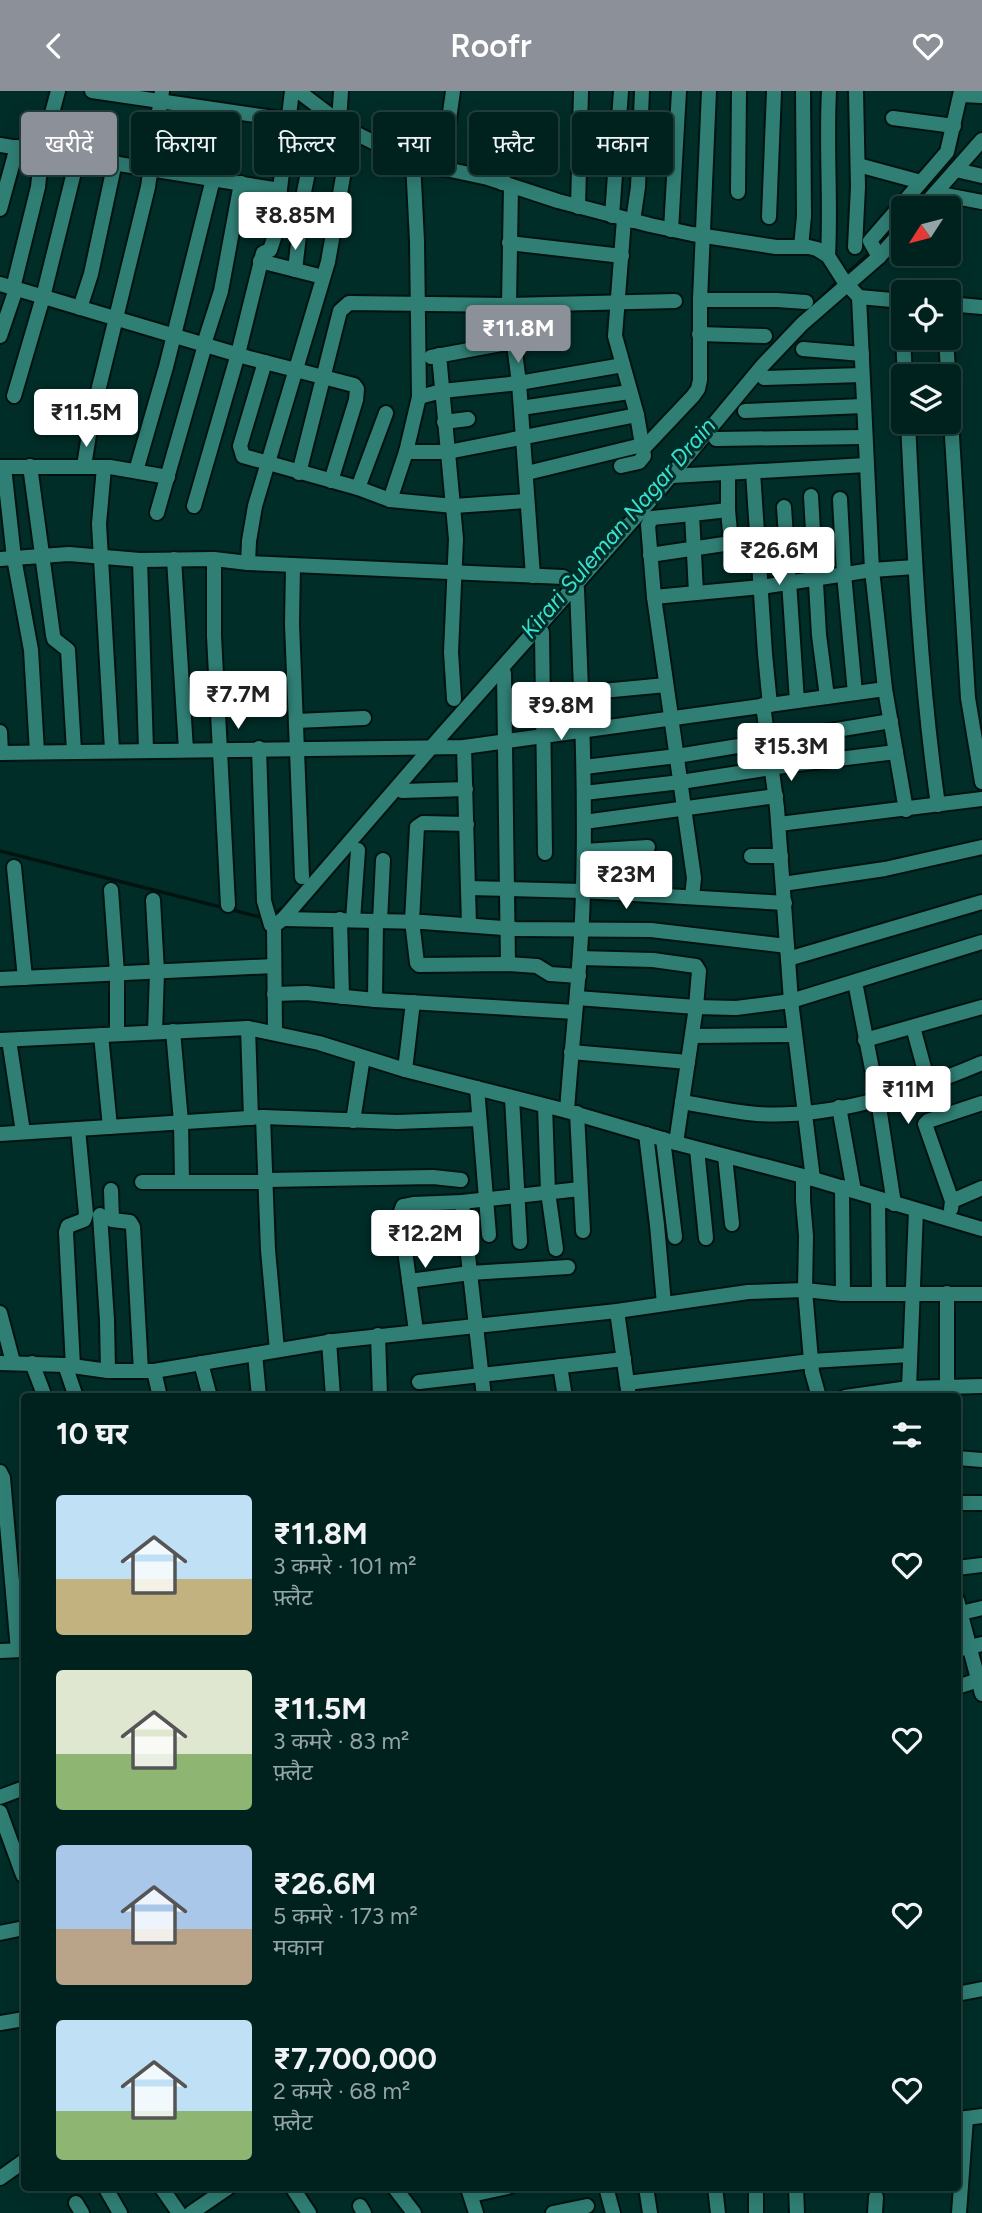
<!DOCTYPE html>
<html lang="hi">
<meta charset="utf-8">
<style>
body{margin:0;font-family:Figtree,"Noto Sans Devanagari",sans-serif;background:#0a2a27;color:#f1f3f6;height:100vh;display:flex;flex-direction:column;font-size:26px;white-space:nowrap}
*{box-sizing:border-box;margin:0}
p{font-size:23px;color:#95a4a4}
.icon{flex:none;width:38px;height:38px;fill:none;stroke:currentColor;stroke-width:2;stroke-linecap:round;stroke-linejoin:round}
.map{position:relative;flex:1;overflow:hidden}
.details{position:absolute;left:21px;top:1302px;width:940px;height:798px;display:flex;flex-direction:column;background:#00221e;border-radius:7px;box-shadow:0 4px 18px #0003,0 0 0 2px #223f3c}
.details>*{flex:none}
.banner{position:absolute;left:21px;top:21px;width:942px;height:63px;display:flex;gap:14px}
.needle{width:46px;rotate:234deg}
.buttons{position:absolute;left:891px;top:105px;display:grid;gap:14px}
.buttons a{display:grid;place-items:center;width:70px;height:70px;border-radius:7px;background:#00221e;box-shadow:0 4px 18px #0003,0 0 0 2px #223f3c;font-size:35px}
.price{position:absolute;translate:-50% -60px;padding:0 16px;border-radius:7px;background:#fff;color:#222;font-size:23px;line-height:46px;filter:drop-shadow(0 2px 4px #0008)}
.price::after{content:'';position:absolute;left:50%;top:42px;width:21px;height:16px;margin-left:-10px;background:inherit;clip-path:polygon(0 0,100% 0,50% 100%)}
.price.active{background:#8c9099;color:#fff}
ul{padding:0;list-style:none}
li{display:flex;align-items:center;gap:21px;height:175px;padding:0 35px}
li span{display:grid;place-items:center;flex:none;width:196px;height:140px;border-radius:7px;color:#555}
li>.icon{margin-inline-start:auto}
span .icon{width:84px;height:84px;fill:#fffc;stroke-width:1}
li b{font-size:30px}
h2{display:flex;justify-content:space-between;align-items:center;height:84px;padding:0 35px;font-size:30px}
.chip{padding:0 24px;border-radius:7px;background:#00221e;box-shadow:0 4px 18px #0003,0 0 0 2px #223f3c;font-size:24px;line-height:63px}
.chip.active{background:#8c9099;color:#fff}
header{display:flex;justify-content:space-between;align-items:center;height:91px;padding:0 35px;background:#8c9099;color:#fff;font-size:32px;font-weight:600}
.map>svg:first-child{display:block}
</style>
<header><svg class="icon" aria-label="back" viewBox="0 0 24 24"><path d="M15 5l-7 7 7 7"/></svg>Roofr<svg class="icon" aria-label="heart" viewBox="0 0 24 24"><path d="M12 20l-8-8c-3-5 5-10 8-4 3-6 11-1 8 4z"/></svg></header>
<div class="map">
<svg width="982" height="2122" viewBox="0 0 982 2122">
<rect width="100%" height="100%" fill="#002d28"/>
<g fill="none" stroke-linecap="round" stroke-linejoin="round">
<g stroke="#011310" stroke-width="3.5">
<path d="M912 117 929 98"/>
<path d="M878 153 903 127"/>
<path d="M845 184 871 161"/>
<path d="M815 213 839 189"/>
<path d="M0 760 264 827"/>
<path d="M272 825 288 813"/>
</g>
<g stroke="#001310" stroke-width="18">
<g id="minor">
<path d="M92 0 288 29"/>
<path d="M298 0 351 40 413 71 488 87 558 110 650 134 692 143 776 156H809L817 158 828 165 844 190 859 206 903 210"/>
<path d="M961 4 982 5"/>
<path d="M893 27 954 35"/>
<path d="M339 31 341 0"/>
<path d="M0 54 280 99"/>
<path d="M858 74 921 91"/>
<path d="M442 78 453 0"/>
<path d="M956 79 982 85"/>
<path d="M502 92 507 58"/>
<path d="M511 95 509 214 519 292 533 485"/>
<path d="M738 101 739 0"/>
<path d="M935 102 982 111"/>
<path d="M578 116 581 0"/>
<path d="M922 117 982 49"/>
<path d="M0 118 17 56"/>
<path d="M612 125 621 0"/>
<path d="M769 126 774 0"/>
<path d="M633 130 638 96 642 0"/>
<path d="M671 139 679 0"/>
<path d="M509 152 622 165"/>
<path d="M801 156 804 125 803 0"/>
<path d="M855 156 858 96 856 0"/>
<path d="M828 165C831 110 826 55 829 0"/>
<path d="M879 166 870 150 947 61 961 0"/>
<path d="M260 170 323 186"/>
<path d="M295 179 304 101 321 18"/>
<path d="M0 193 249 267 354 294 357 298 356 309 331 390"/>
<path d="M13 197 38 96 42 59 58 0"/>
<path d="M700 209H777L806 211"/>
<path d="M902 210 903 237"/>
<path d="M948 213 982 216"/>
<path d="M80 217 91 183 115 71"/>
<path d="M699 243 765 245"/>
<path d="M0 245 16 198"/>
<path d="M903 247 905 285"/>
<path d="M946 247 968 607 982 691"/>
<path d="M204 253 221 200 241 92"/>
<path d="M803 258 862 263"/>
<path d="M439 264 456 448 451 561 454 608"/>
<path d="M431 266 512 251"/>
<path d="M265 271 240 355 243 365 358 397 390 409 454 415 526 410"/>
<path d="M764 287 862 284"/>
<path d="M14 305 43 206 78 65"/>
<path d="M419 306 442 300 519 292 623 274"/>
<path d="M521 317 629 301"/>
<path d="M745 320 863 315"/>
<path d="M444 331 468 328"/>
<path d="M908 331C914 458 920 587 938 714"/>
<path d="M716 348 864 346"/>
<path d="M643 358 693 305 698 298 700 289V209L709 0"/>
<path d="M406 361H448L637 324"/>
<path d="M30 375 53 544 54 548 68 559 74 660"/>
<path d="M84 375 92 325 148 96 162 0"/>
<path d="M621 375 639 371 644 365 637 324 615 245 624 128"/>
<path d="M0 376H110L168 386"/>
<path d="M4 376 14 467 31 559 37 661"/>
<path d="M104 376 99 433 112 659"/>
<path d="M136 380 166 276 213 88"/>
<path d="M753 381 765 563 770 614"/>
<path d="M299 382 340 220 349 212 509 214 675 210"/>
<path d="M527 382 642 354"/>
<path d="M672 385 866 374"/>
<path d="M358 397 386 322"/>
<path d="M811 405 819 544 827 606"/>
<path d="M840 408 844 483 855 602"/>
<path d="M390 409 406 361 419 306 417 150 413 71"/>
<path d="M194 415 238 263 263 162 270 159 274 147 292 0"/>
<path d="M784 416 797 610"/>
<path d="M728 419 731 452"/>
<path d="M157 422 205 254"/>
<path d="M692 423 652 427 648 434 654 506 694 787 692 806"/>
<path d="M650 464 758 448"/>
<path d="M0 468 69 463 140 469 214 468 248 472 563 486 574 493 577 498C581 598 586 697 583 797 582 871 572 945 567 1020"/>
<path d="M174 468 186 659"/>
<path d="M214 468V545L228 814"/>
<path d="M140 469 146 659"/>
<path d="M248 472 249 450 255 415 328 171 351 40"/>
<path d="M293 474 292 533 302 786"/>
<path d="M696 502 692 423 728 419V383"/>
<path d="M654 506 761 496 872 479 915 476"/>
<path d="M542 541 545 762"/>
<path d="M504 582 508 873"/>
<path d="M885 598 906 719"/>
<path d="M581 602 666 594"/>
<path d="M763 614 777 717 791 910 813 1088"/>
<path d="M296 630 364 627"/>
<path d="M0 641 1 662"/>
<path d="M464 656 469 834"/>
<path d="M259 657 264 810 271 834"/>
<path d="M0 662 464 656 885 598 872 479 859 206"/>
<path d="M584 676 677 665 891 630"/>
<path d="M402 700 466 698"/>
<path d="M584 702 681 691 797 673 896 661"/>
<path d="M584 731 776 705"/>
<path d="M467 733 423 732 417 736 412 830 417 872 419 874 508 873 537 875 550 883 579 885"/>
<path d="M779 733 982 708"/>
<path d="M584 760 648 756"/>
<path d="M751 765H781"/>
<path d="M14 776 25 887"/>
<path d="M783 793 885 778 982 756"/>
<path d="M468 797 583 800 785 812"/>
<path d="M111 799 117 882V942"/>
<path d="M153 809 157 881 155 941"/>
<path d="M283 828 423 831 516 838 651 839 787 855"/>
<path d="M340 828 342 906"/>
<path d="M353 829 358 759"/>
<path d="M380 830 383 769"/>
<path d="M580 867 653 869 696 875 699 880 696 916 736 917 791 910 982 851"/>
<path d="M788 868 982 811"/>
<path d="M0 888 274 875"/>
<path d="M855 891 878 1009 894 1113"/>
<path d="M274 903 306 902 375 909 575 921"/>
<path d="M577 907 696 916 676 1052"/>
<path d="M375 909 376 830"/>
<path d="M913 936 929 995"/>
<path d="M248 937 251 1027"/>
<path d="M173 940 181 1031 182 1091"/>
<path d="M275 942 274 835 283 828 442 644 649 411 763 274 802 233 879 166 903 139"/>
<path d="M101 944 110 1036"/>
<path d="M692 945 794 944"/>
<path d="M0 949 248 937 319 952 405 979 567 1020 676 1052 803 1085 982 1138"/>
<path d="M9 949 23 1041"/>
<path d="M865 949 982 916"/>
<path d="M571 961 688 971"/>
<path d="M405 979 413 911"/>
<path d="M477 997 489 1144"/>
<path d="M512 1007 520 1151"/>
<path d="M682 1011C707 1015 732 1021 757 1023 832 1028 914 1001 982 972"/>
<path d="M545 1015 548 1101 556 1158"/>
<path d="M839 1016 854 1100"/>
<path d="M577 1022 583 1140"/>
<path d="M263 1026 268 1159 277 1259"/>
<path d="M353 1030 363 966"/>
<path d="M0 1043 263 1026 397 1031 479 1028"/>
<path d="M646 1043 657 1134 664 1213"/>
<path d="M663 1048 675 1146"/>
<path d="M697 1058 706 1147"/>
<path d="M725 1065 732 1133"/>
<path d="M803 1085V1110L806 1145 805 1199 812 1281 819 1306"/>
<path d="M267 1089 433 1086 461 1089"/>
<path d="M142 1091H267"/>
<path d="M842 1096 843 1203"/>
<path d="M111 1099 112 1129 130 1131 133 1136 141 1280"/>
<path d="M878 1108 879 1203"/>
<path d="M952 1110 925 1033 928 1030 982 1012"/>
<path d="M462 1111 484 1306"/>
<path d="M951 1118 952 1110 982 1097"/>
<path d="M100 1124 107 1229 108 1280"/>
<path d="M409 1190 470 1182 568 1176"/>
<path d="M617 1220 629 1306"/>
<path d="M0 1222 13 1271"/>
<path d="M416 1240 400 1123 403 1115 413 1113 462 1111 580 1098"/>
<path d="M378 1244 380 1306"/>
<path d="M329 1250 333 1306"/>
<path d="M255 1263 259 1306"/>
<path d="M0 1272 65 1274 108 1280H154L334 1250 617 1220 748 1201 805 1199 843 1203H982"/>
<path d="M32 1272 45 1306"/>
<path d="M201 1272 210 1306"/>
<path d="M65 1274 76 1306"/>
<path d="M73 1275 66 1141 68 1135 84 1129 86 1123 78 1038"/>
<path d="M560 1275 565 1306"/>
<path d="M154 1280 160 1306"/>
<path d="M419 1291 624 1268"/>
<path d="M627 1292 811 1270 910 1264"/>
<path d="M947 1296V1202"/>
<path d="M909 1297 916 1119"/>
<path d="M845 1306 909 1297 982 1295"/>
<path d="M957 1367 982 1369"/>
<path d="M0 1381 3 1387 18 1559"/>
<path d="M957 1412H982"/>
<path d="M957 1477 982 1474"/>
<path d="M957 1509 982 1603"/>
<path d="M961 1522 982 1517"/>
<path d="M957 1559 982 1553"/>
<path d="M0 1560 24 1559"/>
<path d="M957 1596 982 1588"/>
<path d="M0 1706 24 1697"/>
<path d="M0 1721 23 1784"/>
<path d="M0 1842 24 1837"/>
<path d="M957 1903 982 1898"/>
<path d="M0 1932 24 1928"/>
<path d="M959 2028 982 2025"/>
<path d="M0 2087 24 2070"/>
<path d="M105 2096 120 2122"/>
<path d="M161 2096 179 2122"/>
<path d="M292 2096 309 2122"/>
<path d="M394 2096 414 2122"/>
<path d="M606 2096 613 2122"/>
<path d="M646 2096 650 2122"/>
<path d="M715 2096 718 2122"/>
<path d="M756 2096V2122"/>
<path d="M796 2096 797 2122"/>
<path d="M468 2097 476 2122"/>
<path d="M471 2104 508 2096"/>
<path d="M76 2112 82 2122"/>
<path d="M360 2115 364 2122"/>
<path d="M191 2122 229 2096"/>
<path d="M553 2122 587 2115"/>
<path d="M875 2122 876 2106"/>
<path d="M959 2122 966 2027"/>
</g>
</g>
<use href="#minor" stroke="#307f75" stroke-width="14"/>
</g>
<g text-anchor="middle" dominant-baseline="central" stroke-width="6" stroke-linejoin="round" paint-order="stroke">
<g font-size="23" font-style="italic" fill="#39e2d0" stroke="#002d28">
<text transform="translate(618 437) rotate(-49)">Kirari Suleman Nagar Drain</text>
</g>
</g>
</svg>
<div class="buttons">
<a><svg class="needle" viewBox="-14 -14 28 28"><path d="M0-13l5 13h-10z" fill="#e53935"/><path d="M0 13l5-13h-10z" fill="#95a4a4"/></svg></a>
<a><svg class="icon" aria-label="locate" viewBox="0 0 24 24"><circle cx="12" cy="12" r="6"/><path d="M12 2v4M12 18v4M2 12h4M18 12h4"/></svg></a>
<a><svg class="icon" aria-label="layers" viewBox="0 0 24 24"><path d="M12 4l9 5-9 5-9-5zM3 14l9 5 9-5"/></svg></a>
</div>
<b class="price" style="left:295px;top:161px">₹8.85M</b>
<b class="price active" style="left:518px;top:274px">₹11.8M</b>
<b class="price" style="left:86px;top:358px">₹11.5M</b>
<b class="price" style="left:779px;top:496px">₹26.6M</b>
<b class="price" style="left:238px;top:640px">₹7.7M</b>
<b class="price" style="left:561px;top:651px">₹9.8M</b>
<b class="price" style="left:791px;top:692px">₹15.3M</b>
<b class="price" style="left:626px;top:820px">₹23M</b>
<b class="price" style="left:908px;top:1035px">₹11M</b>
<b class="price" style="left:425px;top:1179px">₹12.2M</b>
<div class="banner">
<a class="chip active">खरीदें</a>
<a class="chip">किराया</a>
<a class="chip">फ़िल्टर</a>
<a class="chip">नया</a>
<a class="chip">फ़्लैट</a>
<a class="chip">मकान</a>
</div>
<section class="details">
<h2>10 घर<svg class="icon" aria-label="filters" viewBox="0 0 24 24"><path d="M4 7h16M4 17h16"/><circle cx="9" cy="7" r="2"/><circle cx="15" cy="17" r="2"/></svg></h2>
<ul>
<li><span style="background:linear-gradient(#bfe0f5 60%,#c2b280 0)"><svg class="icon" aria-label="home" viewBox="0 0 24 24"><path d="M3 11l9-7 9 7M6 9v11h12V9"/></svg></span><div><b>₹11.8M</b><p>3 कमरे · 101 m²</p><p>फ़्लैट</p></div><svg class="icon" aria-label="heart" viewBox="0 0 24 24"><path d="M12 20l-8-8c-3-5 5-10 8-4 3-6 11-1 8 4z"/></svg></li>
<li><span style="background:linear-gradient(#dfe7d0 60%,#8fb573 0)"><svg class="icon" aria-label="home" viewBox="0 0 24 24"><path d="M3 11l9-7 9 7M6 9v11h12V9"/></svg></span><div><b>₹11.5M</b><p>3 कमरे · 83 m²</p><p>फ़्लैट</p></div><svg class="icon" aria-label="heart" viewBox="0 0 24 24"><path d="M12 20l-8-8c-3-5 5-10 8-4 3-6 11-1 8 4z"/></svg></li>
<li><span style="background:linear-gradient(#a9c7e8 60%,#b9a48a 0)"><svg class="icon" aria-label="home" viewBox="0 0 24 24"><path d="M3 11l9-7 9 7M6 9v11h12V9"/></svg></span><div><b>₹26.6M</b><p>5 कमरे · 173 m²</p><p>मकान</p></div><svg class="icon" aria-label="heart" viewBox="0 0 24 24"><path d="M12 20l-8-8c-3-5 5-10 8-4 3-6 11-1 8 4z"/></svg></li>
<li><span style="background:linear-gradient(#bfe0f5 65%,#8fb573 0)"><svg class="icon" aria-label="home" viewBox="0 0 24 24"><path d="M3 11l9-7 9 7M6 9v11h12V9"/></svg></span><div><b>₹7,700,000</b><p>2 कमरे · 68 m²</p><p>फ़्लैट</p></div><svg class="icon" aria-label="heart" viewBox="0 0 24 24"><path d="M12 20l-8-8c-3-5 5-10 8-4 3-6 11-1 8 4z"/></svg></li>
</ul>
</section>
</div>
